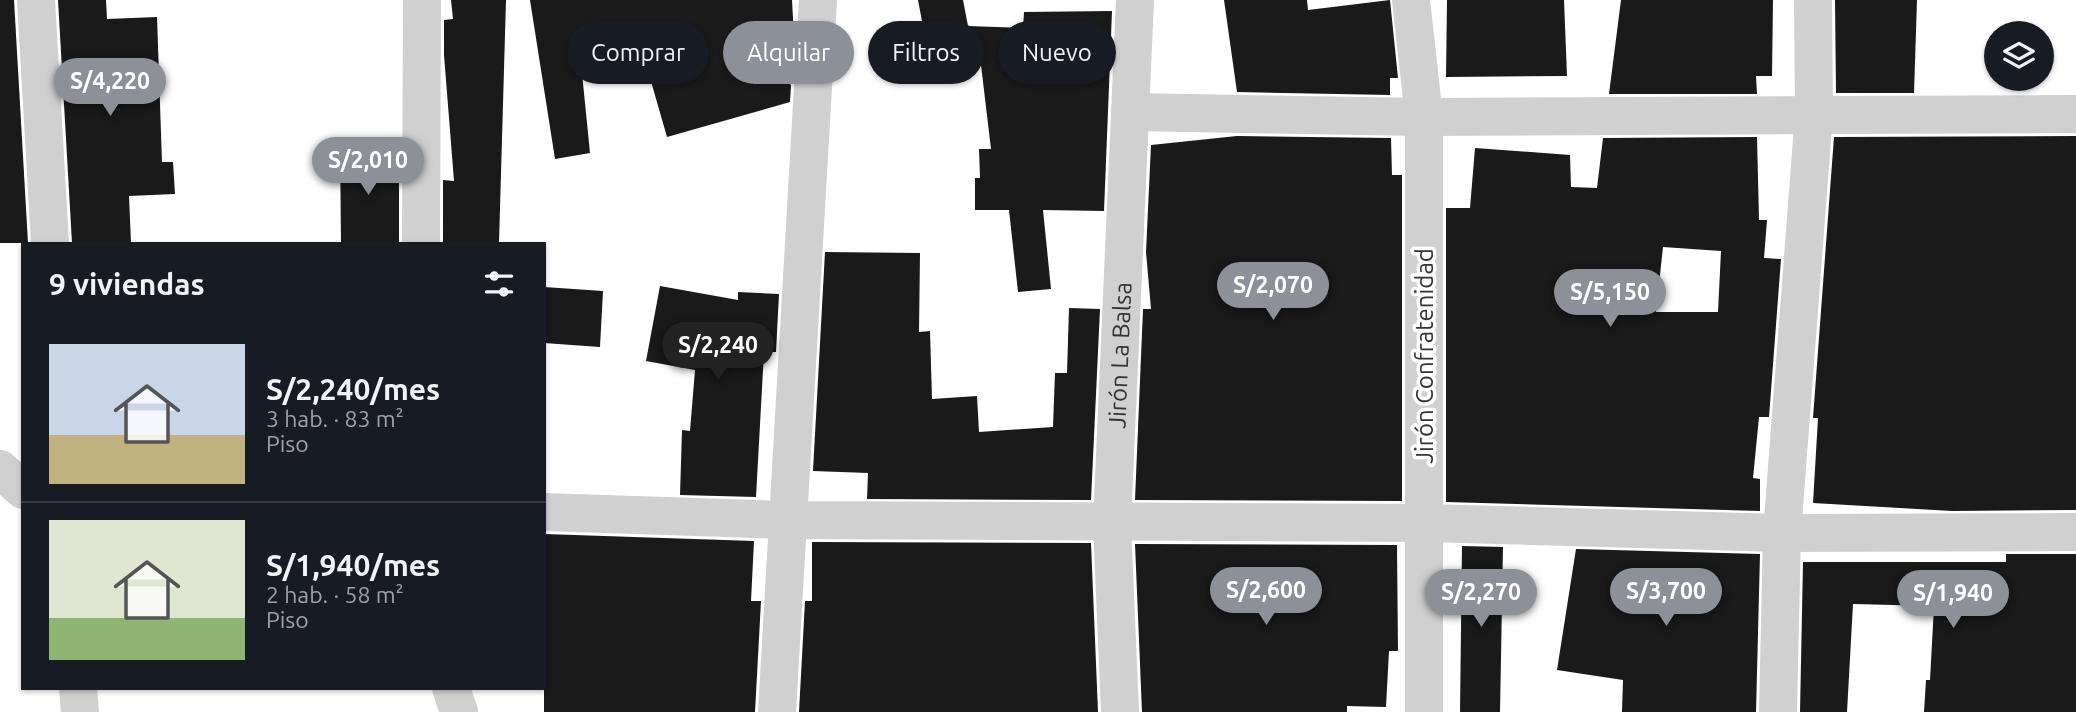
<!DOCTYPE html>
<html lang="es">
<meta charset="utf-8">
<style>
body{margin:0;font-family:Ubuntu,sans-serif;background:#242831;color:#f1f3f6;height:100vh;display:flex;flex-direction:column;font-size:26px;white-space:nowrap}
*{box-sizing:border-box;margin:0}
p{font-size:23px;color:#9ea1a6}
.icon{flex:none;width:38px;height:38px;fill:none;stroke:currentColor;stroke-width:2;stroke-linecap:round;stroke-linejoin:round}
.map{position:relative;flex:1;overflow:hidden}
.sheet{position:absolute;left:21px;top:242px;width:525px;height:448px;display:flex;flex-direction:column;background:#171b24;border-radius:0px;box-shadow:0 2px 5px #0004}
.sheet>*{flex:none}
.hud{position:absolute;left:567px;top:21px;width:665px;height:63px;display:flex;gap:14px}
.tools{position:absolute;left:1984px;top:21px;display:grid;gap:14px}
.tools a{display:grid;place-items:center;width:70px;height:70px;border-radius:50%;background:#171b24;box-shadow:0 2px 5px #0004;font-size:35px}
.price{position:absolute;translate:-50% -60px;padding:0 16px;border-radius:24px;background:#8c9099;color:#fff;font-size:23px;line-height:46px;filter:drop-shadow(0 2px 4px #0008)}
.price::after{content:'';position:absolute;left:50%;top:42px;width:21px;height:16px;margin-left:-10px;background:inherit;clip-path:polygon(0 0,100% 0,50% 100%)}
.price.active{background:#222;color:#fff}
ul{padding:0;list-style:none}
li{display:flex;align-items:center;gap:21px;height:175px;padding:0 28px}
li+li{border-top:2px solid #363941}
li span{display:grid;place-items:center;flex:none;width:196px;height:140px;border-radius:0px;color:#555}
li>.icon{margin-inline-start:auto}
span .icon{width:84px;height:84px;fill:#fffc;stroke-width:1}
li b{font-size:30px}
h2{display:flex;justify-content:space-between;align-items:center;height:84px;padding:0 28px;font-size:30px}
.tag{padding:0 24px;border-radius:32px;background:#171b24;box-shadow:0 2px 5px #0004;font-size:24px;line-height:63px}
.tag.active{background:#8c9099;color:#fff}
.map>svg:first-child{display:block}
</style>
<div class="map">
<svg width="2076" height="712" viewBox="0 0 2076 712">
<rect width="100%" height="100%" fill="#fff"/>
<g fill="#1a1a1a" fill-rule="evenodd">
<path d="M0 0H14L28 243H0Z"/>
<path d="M58 0H106L107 19 157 17 162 162H173L175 194 129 196 131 243H72Z"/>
<path d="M451 0H506L499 243H443V180L454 181 444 55V20L453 19Z"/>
<path d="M530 0H792L794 37 778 40 791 86 790 102 667 137 646 64 582 73 590 153 555 159Z"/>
<path d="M918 0H963L968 26 1023 28 1024 12 1112 11 1104 211 1043 210 1051 289 1018 292 1009 210H975V178H980L979 149H991L981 65 932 74Z"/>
<path d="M1224 0H1307L1308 10 1390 0 1398 78H1390V95L1237 92Z"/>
<path d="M1447 0H1564L1567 76 1446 77Z"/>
<path d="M1621 0H1773L1772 76H1756L1757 94H1609Z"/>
<path d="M1835 0H1917L1914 93H1836Z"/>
<path d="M1237 136 1391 138 1392 175H1402V501L1135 500 1143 309H1151L1146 252 1151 145Z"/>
<path d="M2076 136V510L1952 511 1813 503 1818 418H1813L1834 137Z"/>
<path d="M1757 137 1759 220H1767L1764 258 1781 259 1769 417H1759L1753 478 1760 479V511L1446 502V208H1470L1475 148 1570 155 1571 187 1597 188 1603 138ZM1663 247 1721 251 1718 312H1656Z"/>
<path d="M340 146H385V179H399V243H341Z"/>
<path d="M825 252 920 253 919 332 930 331 932 399 977 396 979 432 1053 427 1055 373H1067L1069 308 1100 309 1091 500 867 499 868 473 813 471Z"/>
<path d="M660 286 738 300V292L779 294 776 352H764L756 497 680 495 682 430 690 431 695 370 646 361Z"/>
<path d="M544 287 603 291 600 347 544 343Z"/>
<path d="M544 534 754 541 751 601H761L755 712H544Z"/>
<path d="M812 542 1091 543 1098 712H799L805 601H812Z"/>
<path d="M1135 544 1397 545 1398 651H1389L1386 707 1347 706V712H1142Z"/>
<path d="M1462 546 1503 547 1500 712H1460Z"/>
<path d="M1576 549 1760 554 1756 712H1622L1623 680 1557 670Z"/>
<path d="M2006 554H2076V712H1924L1926 680H1930L1934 606 1853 604 1847 712H1800L1803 562H2006Z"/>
</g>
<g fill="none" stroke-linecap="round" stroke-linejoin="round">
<g stroke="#d0d0d0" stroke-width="38">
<path d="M36 0 50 243"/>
<path d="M1411 0 1424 117V712"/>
<path d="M1130 112 1424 117 2076 114"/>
<path d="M421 243 422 0"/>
<path d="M0 469 23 490"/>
<path d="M544 512 788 520 1425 523 1782 533 2076 532"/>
<path d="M78 688 80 712"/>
<path d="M451 688 459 712"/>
<path d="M777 712 818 0"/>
<path id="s1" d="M1120 712 1112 524 1135 0"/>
<path d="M1778 712 1782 533 1814 113 1813 0"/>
</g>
</g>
<g text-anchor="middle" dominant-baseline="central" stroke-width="7" stroke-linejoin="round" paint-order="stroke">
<g font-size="24" fill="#333" stroke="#fff">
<text stroke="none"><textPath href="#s1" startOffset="357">Jirón La Balsa</textPath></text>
<text transform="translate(1424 356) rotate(-90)">Jirón Confratenidad</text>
</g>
</g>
</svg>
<div class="tools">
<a><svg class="icon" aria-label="layers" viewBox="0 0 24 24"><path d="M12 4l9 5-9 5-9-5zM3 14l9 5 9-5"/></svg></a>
</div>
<b class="price" style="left:110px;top:118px">S/4,220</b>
<b class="price" style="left:368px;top:197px">S/2,010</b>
<b class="price" style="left:1273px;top:322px">S/2,070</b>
<b class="price" style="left:1610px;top:329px">S/5,150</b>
<b class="price active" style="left:718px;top:382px">S/2,240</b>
<b class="price" style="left:1266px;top:627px">S/2,600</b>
<b class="price" style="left:1666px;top:628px">S/3,700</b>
<b class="price" style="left:1481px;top:629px">S/2,270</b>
<b class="price" style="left:1953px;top:630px">S/1,940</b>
<div class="hud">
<a class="tag">Comprar</a>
<a class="tag active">Alquilar</a>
<a class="tag">Filtros</a>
<a class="tag">Nuevo</a>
</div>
<section class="sheet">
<h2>9 viviendas<svg class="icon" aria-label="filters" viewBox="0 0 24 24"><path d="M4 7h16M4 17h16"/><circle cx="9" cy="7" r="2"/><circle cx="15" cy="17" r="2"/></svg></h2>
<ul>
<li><span style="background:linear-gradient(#c9d6e8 65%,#c2b280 0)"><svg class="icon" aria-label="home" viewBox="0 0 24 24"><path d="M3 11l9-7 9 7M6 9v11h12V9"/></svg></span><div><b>S/2,240/mes</b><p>3 hab. · 83 m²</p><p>Piso</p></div></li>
<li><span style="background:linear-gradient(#dfe7d0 70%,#8fb573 0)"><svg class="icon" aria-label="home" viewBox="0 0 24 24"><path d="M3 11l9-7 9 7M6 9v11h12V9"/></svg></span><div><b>S/1,940/mes</b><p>2 hab. · 58 m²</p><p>Piso</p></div></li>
</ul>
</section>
</div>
